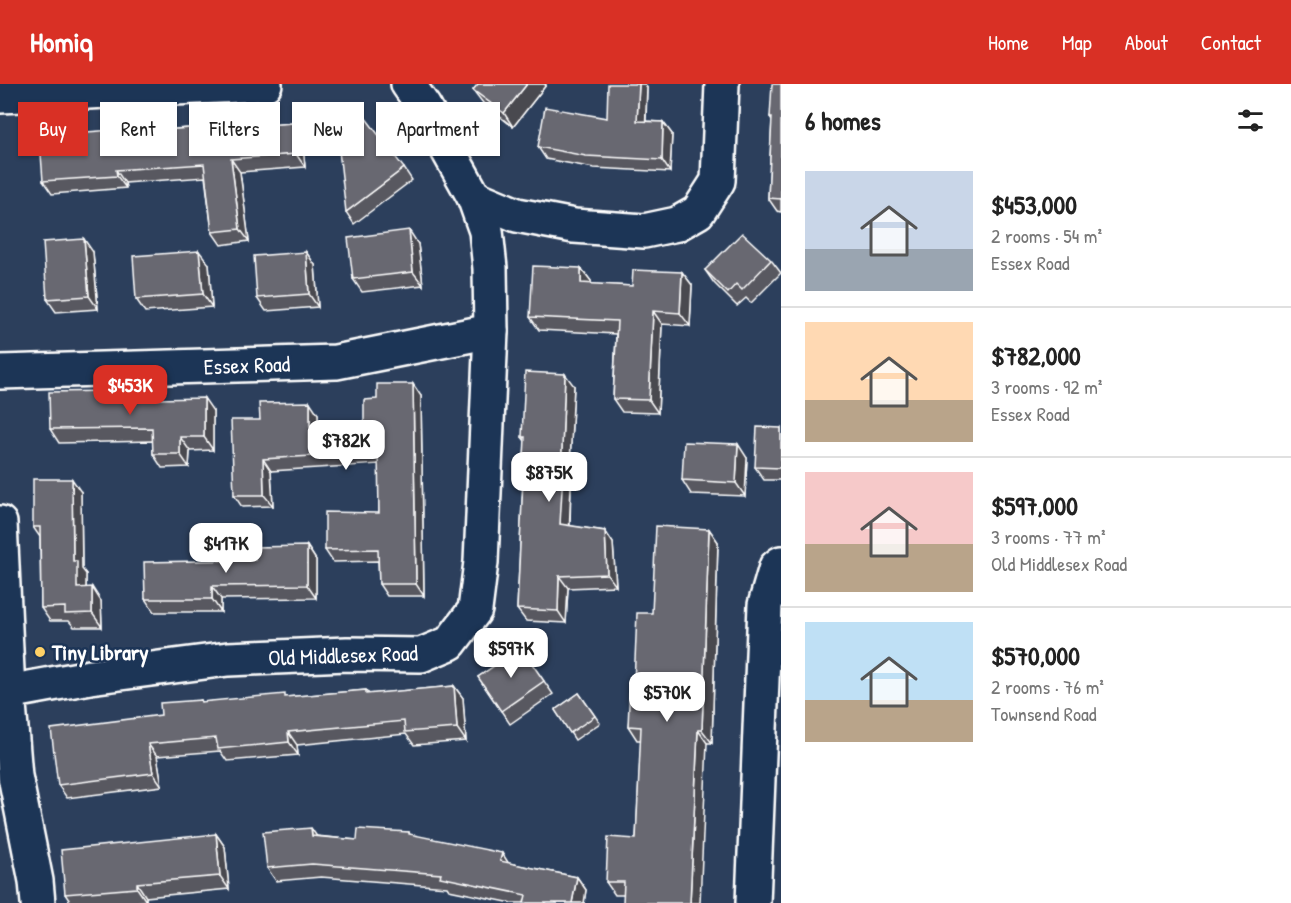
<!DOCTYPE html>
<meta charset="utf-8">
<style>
body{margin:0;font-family:"Patrick Hand",sans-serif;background:#f2f2f2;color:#222;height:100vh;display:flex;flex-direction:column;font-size:22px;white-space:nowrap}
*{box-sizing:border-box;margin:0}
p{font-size:20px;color:#767676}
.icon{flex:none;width:33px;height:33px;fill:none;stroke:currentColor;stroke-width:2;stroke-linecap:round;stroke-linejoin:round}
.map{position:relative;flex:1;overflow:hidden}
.details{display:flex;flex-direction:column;background:#fff;width:510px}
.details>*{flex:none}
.hud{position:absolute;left:18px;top:18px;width:570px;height:54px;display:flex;gap:12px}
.price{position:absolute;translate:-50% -51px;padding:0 14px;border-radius:12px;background:#fff;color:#222;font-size:20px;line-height:39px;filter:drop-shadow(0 2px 3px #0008)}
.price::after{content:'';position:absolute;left:50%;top:36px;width:18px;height:14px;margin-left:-9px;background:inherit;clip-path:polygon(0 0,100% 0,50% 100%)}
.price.active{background:#d93025;color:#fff}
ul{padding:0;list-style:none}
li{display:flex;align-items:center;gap:18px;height:150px;padding:0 24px}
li+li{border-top:2px solid #e0e0e0}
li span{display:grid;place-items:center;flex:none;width:168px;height:120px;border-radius:0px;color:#555}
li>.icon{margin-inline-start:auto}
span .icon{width:72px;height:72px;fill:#fffc;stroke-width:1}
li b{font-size:26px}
h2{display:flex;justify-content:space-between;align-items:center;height:72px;padding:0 24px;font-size:26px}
.chip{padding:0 21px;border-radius:0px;background:#fff;box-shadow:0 2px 4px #0004;font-size:21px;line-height:54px}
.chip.active{background:#d93025;color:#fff}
header{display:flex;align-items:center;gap:36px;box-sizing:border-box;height:84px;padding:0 30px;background:#d93025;color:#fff}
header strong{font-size:28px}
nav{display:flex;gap:33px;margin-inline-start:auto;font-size:21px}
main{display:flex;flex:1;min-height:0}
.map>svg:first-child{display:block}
</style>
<header>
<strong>Homiq</strong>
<nav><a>Home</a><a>Map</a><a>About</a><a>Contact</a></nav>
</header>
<main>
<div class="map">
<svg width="781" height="819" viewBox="0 0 781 819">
<rect width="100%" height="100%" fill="#2c3f5c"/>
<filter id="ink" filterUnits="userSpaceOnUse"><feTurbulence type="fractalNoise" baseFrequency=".0167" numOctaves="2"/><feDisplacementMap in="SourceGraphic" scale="12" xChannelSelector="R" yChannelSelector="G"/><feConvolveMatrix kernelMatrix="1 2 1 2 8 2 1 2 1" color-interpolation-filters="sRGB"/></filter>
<g filter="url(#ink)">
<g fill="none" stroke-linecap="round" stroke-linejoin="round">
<g stroke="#fff" stroke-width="38">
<g id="minor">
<path d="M0 12 265 0"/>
<path d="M474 113 517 131 574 142 644 147 677 140 698 128 718 97 722 0"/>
<path d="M0 288 336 278 491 247"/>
<path d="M0 439 8 608 15 692 36 797 38 819"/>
<path d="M8 608 90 593 228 575 347 570 421 571 450 559 475 526 481 478 491 247 490 184 486 147 474 113 424 23 408 0"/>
<path d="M753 819 765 521 776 483 781 479"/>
</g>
</g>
<use href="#minor" stroke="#1d3557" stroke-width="33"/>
</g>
<g fill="#595961" stroke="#fff" stroke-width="1.5">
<path d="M478 0H545L546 1 513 43 483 19 473 6Z"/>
<path d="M781 0V128L777 127 768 114 772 36 770 33Z"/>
<path d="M647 4 646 37 663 38 672 50 670 88 594 84 546 75 538 63 607 34Z"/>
<path d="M293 39 302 51 305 83 240 88 249 157 221 161 212 148 205 93 125 99 126 104 52 110 43 97 62 68 115 49 203 43 205 46Z"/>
<path d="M404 84 412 96 354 140 346 128Z"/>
<path d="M418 160 423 201 362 208 353 195Z"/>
<path d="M93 168 98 225 56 228 47 215Z"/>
<path d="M306 168 315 181 318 223 266 227 257 214Z"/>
<path d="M771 176 781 189 751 219 746 214 737 222 714 199 705 186Z"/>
<path d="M209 180 212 223 145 228 136 215Z"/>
<path d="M581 184 591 197V200L632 202 682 188 692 201 690 242 662 240 658 329 622 328 613 315 616 250 539 246 530 233Z"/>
<path d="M574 302 569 397 571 400 570 442 605 447 613 459 616 502 568 504 566 539 526 537 517 525 525 357 522 353Z"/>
<path d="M421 312 424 512H387L379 500 378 477 333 478 325 466 379 429V380L271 387 273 422 242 423 234 411 260 336 318 330V342L364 339 377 315Z"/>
<path d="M115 316 213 327V366L190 367 189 383 162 384 153 370V357L59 359 50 345Z"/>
<path d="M781 344V396H764L755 383Z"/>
<path d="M747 374 745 412 691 410 682 396Z"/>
<path d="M81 408 82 485 86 490V504L101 517 102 543H74L69 537H50L41 524 40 453 33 443Z"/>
<path d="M709 445 718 458 712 659H707L624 811H615L606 798 636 755 641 656H637L628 642 634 600 652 529Z"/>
<path d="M307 462 316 476V514L221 515V528H154L145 515 255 476Z"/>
<path d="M521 564 553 610 510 640 478 593Z"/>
<path d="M454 602 463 614 466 657 414 661 406 650 297 661 298 671 227 677 220 667 157 672 162 702 67 714 58 701 161 631 201 616 202 618 286 613 366 606 369 610Z"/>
<path d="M579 609 600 639 575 656 555 626Z"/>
<path d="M409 748 410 751 508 779 577 793 586 806 584 819H512L449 806 447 803 321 793 276 797 267 784 317 752 357 756Z"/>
<path d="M216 750 225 763 229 805 146 813V817L122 819H71L65 810Z"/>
</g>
<g fill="#49484f" stroke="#fff" stroke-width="1.5">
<path d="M527 0H545L546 1 513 43 504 29Z"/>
<path d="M639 0H645L647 4 645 49 637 37Z"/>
<path d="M663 38 672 50 670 88 662 76Z"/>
<path d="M293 39 302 51 305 83 296 70Z"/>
<path d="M231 75 240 88 249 157 240 145Z"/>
<path d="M116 86 125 99 126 104 117 92Z"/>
<path d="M409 146 418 160 423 201 413 188Z"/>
<path d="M84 155 93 168 98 225 89 212Z"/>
<path d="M199 167 209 180 212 223 203 210Z"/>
<path d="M306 168 315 181 318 223 309 210Z"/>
<path d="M581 184 591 197 590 212 581 199Z"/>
<path d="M682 188 692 201 690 242 680 229Z"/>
<path d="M653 227 662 240 658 329 649 316Z"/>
<path d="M565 290 574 302 569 397 571 400 569 453 560 440 561 388Z"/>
<path d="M413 300 421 312 424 512 416 500Z"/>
<path d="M109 307 118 320 109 316Z"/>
<path d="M204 314 213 327V366L204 353Z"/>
<path d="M310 318 318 330V354L310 342Z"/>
<path d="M180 353 190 367 189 383 180 370Z"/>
<path d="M738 360 747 374 745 412 736 399Z"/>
<path d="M263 375 271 387 273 422 264 411Z"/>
<path d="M72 395 81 408 82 485 86 490V517L77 504 73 477Z"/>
<path d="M709 445 718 458 712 659 702 646Z"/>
<path d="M605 447 613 459 616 502 607 490Z"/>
<path d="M307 462 316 476V514L307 501Z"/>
<path d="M559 492 568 504 566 539 558 527Z"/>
<path d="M212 502 221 515V528L212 515Z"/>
<path d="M92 503 101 517 102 543 92 529Z"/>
<path d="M454 602 463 614 466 657 457 644Z"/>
<path d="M698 646 707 659 700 819H690Z"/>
<path d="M288 648 297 661 298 671 289 658Z"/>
<path d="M148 660 157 672 162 702 153 689Z"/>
<path d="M311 744 320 757 312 752Z"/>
<path d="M216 750 225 763 229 805 220 792Z"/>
<path d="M502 769 511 783 500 777Z"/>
<path d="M577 793 586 806 584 819H572Z"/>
<path d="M137 799 146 813V817L137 804Z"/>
</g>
<g fill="#686771" stroke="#fff" stroke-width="1.5">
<path d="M478 0H527L504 29 473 6Z"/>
<path d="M608 0H639L637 37 663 38 662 76 586 72 538 63 545 23 607 34Z"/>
<path d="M772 0H781V115L768 114 772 33H770Z"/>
<path d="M358 24 404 84 346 128 336 40Z"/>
<path d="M293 39 296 70 231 75 240 145 212 148 204 80 116 86 117 92 43 97 41 70 62 68 60 50 113 46 114 50 203 43 204 46Z"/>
<path d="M409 146 413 188 353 195 348 154Z"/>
<path d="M742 149 771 176 742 206 736 200 728 209 705 186Z"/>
<path d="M84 155 89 212 47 215 43 158Z"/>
<path d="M199 167 203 210 136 215 133 172Z"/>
<path d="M306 168 309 210 257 214 254 172Z"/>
<path d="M533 182 581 184V199L632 202 633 186 682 188 680 229 653 227 649 316 613 315 617 237 530 233Z"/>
<path d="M525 288 565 290 561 388H563L560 440 605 447 607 490 559 492 558 527 517 525 525 353H522Z"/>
<path d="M377 300H413L416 500H379L378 465 325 466V428L379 429 378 368 263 375 264 411H234L231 336H260L259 319 310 318V342L364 339V316L377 315Z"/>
<path d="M109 307V316L204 314V353H180V370H153L152 344 50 345 49 308Z"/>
<path d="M757 343 781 344V384L755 383Z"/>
<path d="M684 358 738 360 736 399 682 396Z"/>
<path d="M33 395H72L73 477H77V504L92 503V529L65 530V523L41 524 40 443H33Z"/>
<path d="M656 442 709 445 702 646H698L690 819H623L624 798H606L608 753 636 755 641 643 628 642 630 600H634L637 529H652Z"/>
<path d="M307 462V501L212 502V515H145L144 478 255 476 254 463Z"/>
<path d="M521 564 544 597 501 627 478 593Z"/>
<path d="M454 602 457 644 405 648 404 637 288 648 289 658 218 665 216 654 148 660 153 689 58 701 51 645 161 631 160 619 201 616V618L285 610V613L366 606V610Z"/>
<path d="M579 609 595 632 570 649 555 626Z"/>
<path d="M311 744 312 752 357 756 358 745 409 748V750L502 769 500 777 577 793 572 819H524L526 811 440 793 441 790 312 780 267 784 263 748Z"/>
<path d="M216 750 220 792 137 799V804L65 810 61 766Z"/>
</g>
</g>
<circle fill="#ffd166" stroke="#1d3557" stroke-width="2" cx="40" cy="568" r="6"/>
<g text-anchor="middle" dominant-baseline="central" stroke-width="5" stroke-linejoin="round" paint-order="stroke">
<g font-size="22" fill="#fff" stroke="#1d3557">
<text transform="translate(247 281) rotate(-2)">Essex Road</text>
<text transform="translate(343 571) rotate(-2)">Old Middlesex Road</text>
</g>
<g font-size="22" font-weight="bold" fill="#fff" stroke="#1d3557" text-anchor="start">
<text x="52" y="568">Tiny Library</text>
</g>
</g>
</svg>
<b class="price active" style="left:130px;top:332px">$453K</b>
<b class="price" style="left:346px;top:387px">$782K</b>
<b class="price" style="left:549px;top:419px">$875K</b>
<b class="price" style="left:226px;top:490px">$417K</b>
<b class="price" style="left:511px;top:595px">$597K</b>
<b class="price" style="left:667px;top:639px">$570K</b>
<div class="hud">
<a class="chip active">Buy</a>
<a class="chip">Rent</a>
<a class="chip">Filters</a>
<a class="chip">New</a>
<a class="chip">Apartment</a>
</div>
</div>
<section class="details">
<h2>6 homes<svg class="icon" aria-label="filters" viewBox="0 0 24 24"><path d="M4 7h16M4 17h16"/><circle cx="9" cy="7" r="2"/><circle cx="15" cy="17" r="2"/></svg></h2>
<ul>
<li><span style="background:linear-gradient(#c9d6e8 65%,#9aa5b1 0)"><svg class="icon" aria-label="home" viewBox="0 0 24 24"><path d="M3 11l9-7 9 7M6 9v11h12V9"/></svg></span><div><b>$453,000</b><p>2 rooms · 54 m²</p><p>Essex Road</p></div></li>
<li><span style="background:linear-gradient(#ffd9b3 65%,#b9a48a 0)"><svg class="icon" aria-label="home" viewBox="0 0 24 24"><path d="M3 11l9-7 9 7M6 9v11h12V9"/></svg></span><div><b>$782,000</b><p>3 rooms · 92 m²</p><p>Essex Road</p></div></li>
<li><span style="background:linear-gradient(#f6c9c9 60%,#b9a48a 0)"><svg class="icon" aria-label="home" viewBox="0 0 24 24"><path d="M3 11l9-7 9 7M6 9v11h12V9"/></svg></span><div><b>$597,000</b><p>3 rooms · 77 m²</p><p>Old Middlesex Road</p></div></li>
<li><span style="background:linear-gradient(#bfe0f5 65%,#b9a48a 0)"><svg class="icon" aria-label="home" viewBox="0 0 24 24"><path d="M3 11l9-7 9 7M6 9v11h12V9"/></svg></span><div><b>$570,000</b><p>2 rooms · 76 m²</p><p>Townsend Road</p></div></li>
</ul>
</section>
</main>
